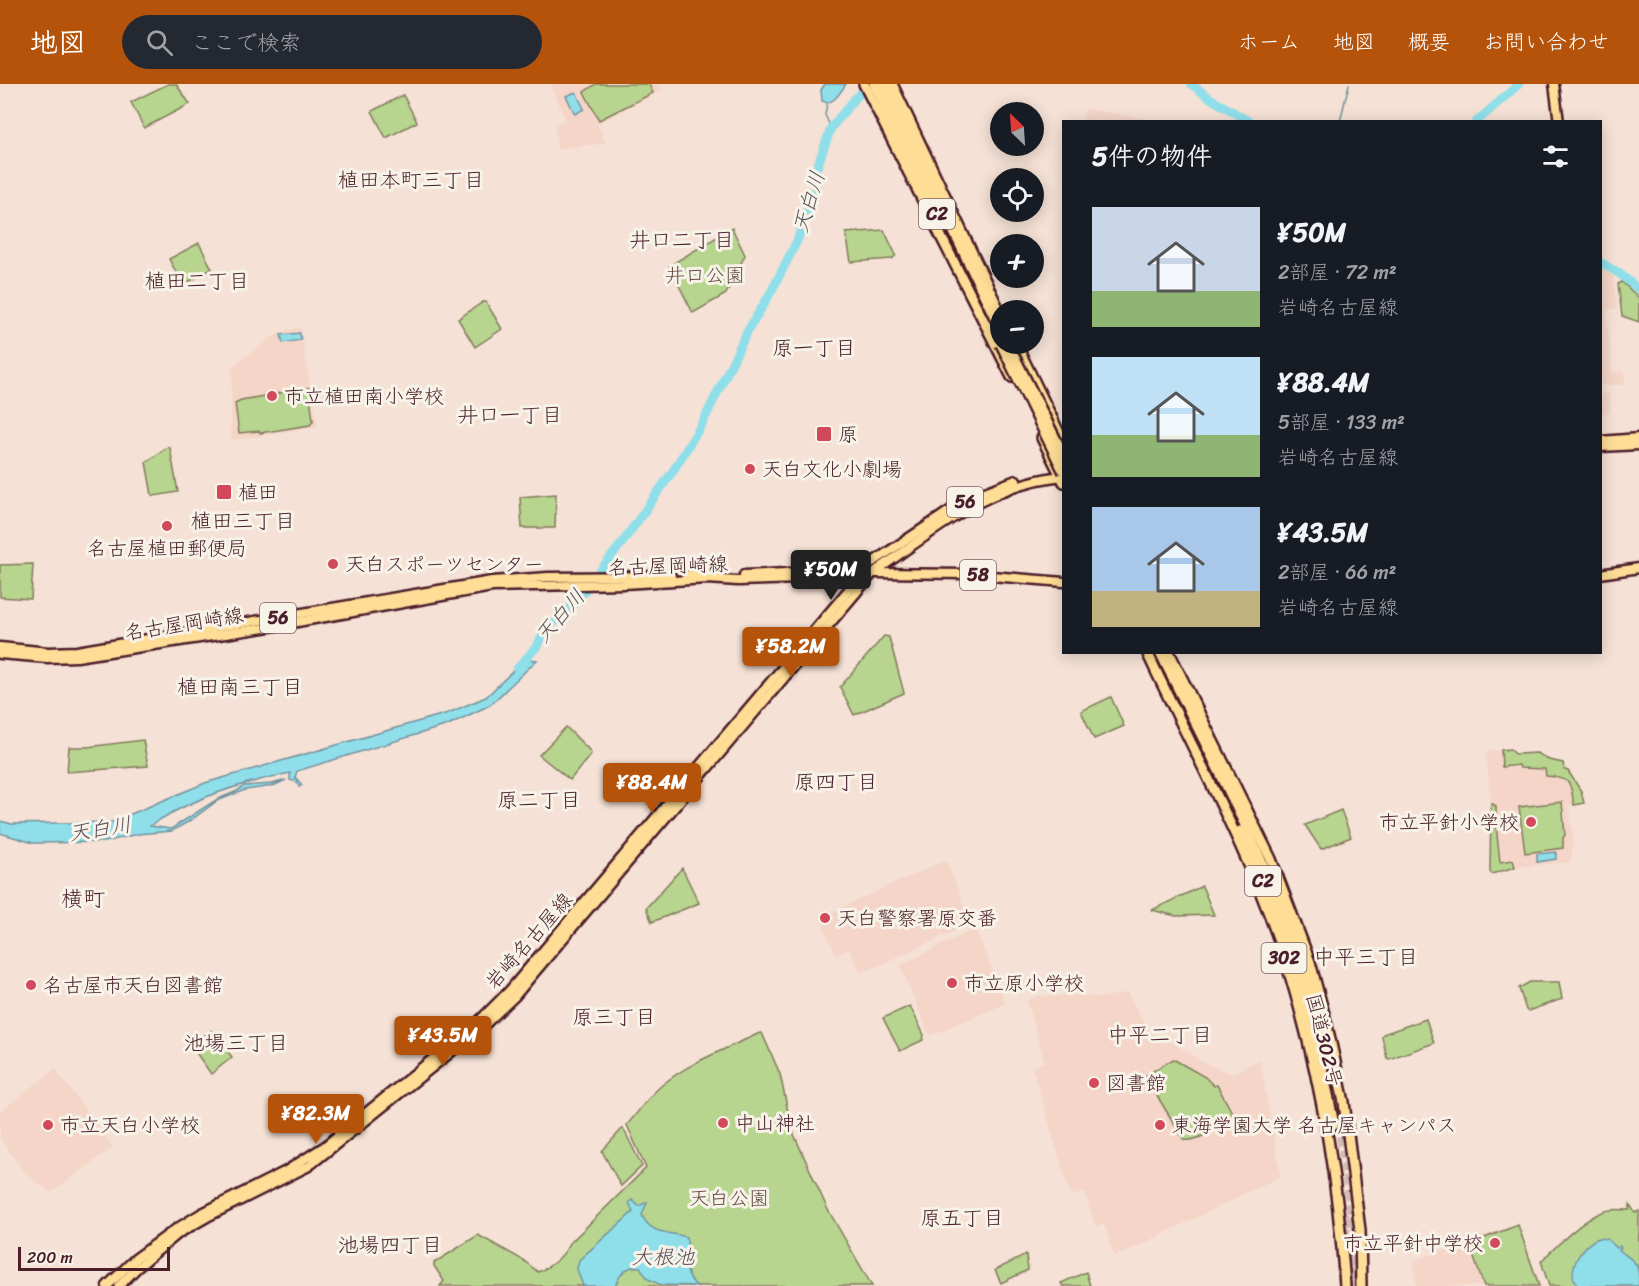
<!DOCTYPE html>
<html lang="ja">
<meta charset="utf-8">
<style>
body{margin:0;font-family:Sriracha,"Klee One",sans-serif;background:#242831;color:#f1f3f6;height:100vh;display:flex;flex-direction:column;font-size:22px;white-space:nowrap}
*{box-sizing:border-box;margin:0}
p{font-size:20px;color:#9ea1a6}
.icon{flex:none;width:33px;height:33px;fill:none;stroke:currentColor;stroke-width:2;stroke-linecap:round;stroke-linejoin:round}
.map{position:relative;flex:1;overflow:hidden}
.sheet{position:absolute;left:1062px;top:36px;width:540px;height:534px;display:flex;flex-direction:column;background:#171b24;border-radius:0px;box-shadow:0 3px 15px #0003}
.sheet>*{flex:none}
.needle{width:39px;rotate:335deg}
.buttons{position:absolute;left:990px;top:18px;display:grid;gap:12px}
.buttons a{display:grid;place-items:center;width:54px;height:54px;border-radius:50%;background:#171b24;box-shadow:0 3px 15px #0003;font-size:30px}
.scale{position:absolute;left:18px;bottom:15px;width:152px;box-sizing:border-box;padding-left:6px;border:3px solid #4a1f2b;border-top:0;font-size:16px;line-height:21px;white-space:nowrap;color:#4a1f2b;-webkit-text-stroke:4px #f7f3e8;paint-order:stroke}
.price{position:absolute;translate:-50% -51px;padding:0 14px;border-radius:6px;background:#b45309;color:#fff;font-size:20px;line-height:39px;filter:drop-shadow(0 2px 3px #0008)}
.price::after{content:'';position:absolute;left:50%;top:36px;width:18px;height:14px;margin-left:-9px;background:inherit;clip-path:polygon(0 0,100% 0,50% 100%)}
.price.current{background:#222;color:#fff}
ul{padding:0;list-style:none}
li{display:flex;align-items:center;gap:18px;height:150px;padding:0 30px}
li span{display:grid;place-items:center;flex:none;width:168px;height:120px;border-radius:0px;color:#555}
li>.icon{margin-inline-start:auto}
span .icon{width:72px;height:72px;fill:#fffc;stroke-width:1}
li b{font-size:26px}
h2{display:flex;justify-content:space-between;align-items:center;height:72px;padding:0 30px;font-size:26px}
header{display:flex;align-items:center;gap:36px;box-sizing:border-box;height:84px;padding:0 30px;background:#b45309;color:#fff}
header strong{font-size:28px}
nav{display:flex;gap:33px;margin-inline-start:auto;font-size:21px}
.search{width:420px;height:54px;background:#242831;display:flex;align-items:center;gap:15px;box-sizing:border-box;padding:0 21px;border-radius:33px;color:#9ea1a6;font-size:22px}
.map>svg:first-child{display:block}
</style>
<header>
<strong>地図</strong>
<div class="search"><svg class="icon" aria-label="search" viewBox="0 0 24 24"><circle cx="10" cy="10" r="6"/><path d="M15 15l6 6"/></svg>ここで検索</div>
<nav><a>ホーム</a><a>地図</a><a>概要</a><a>お問い合わせ</a></nav>
</header>
<div class="map">
<svg width="1639" height="1202" viewBox="0 0 1639 1202">
<rect width="100%" height="100%" fill="#f5e1d5"/>
<filter id="ink" filterUnits="userSpaceOnUse"><feTurbulence type="fractalNoise" baseFrequency=".0167" numOctaves="2"/><feDisplacementMap in="SourceGraphic" scale="12" xChannelSelector="R" yChannelSelector="G"/><feConvolveMatrix kernelMatrix="1 2 1 2 8 2 1 2 1" color-interpolation-filters="sRGB"/></filter>
<g filter="url(#ink)">
<g fill="#f4d5c8">
<path d="M551 0H659L663 6 597 40 606 59 557 65 555 41 566 36Z"/>
<path d="M1086 25 1159 37H1084L1083 28Z"/>
<path d="M1601 183 1613 192 1617 224 1606 226 1612 288 1624 287 1625 299 1623 301H1601Z"/>
<path d="M300 244 317 340 316 343 233 356 231 354 232 283 270 254 287 246Z"/>
<path d="M1602 310H1609L1610 329 1601 330V312Z"/>
<path d="M1510 665 1515 670 1537 669 1549 676 1563 679 1565 686 1568 687 1576 699 1584 719 1569 721 1573 754 1571 778 1520 782 1492 790 1490 788 1491 719 1486 668Z"/>
<path d="M943 777 947 778 969 835 966 842 861 889 849 865 836 871 823 841 835 836 832 828Z"/>
<path d="M975 845 1005 917 1004 920 932 951 929 950 900 881Z"/>
<path d="M1127 909 1150 949 1175 960 1200 977 1232 990 1258 976 1260 977 1281 1092 1128 1167 1114 1172 1104 1140 1095 1142 1085 1108 1071 1112 1032 983 1045 978 1027 917 1037 912 1081 911 1097 914Z"/>
<path d="M55 985 113 1063 51 1109 25 1089 0 1054V1028Z"/>
<path d="M1517 1140 1519 1141 1541 1202H1416L1414 1177Z"/>
</g>
<g fill="#b7d58e" stroke="#807a5c" stroke-width="1.5">
<path d="M168 0H176L190 20 144 44 131 18Z"/>
<path d="M596 0H649L653 9 599 36 584 8Z"/>
<path d="M403 11 417 38 386 54 372 27Z"/>
<path d="M732 144 745 171 726 210 693 229 669 182Z"/>
<path d="M884 146 896 171 892 175 851 178 846 149Z"/>
<path d="M199 159 212 185 183 201 169 175Z"/>
<path d="M1622 198 1639 214V238L1622 232 1618 200Z"/>
<path d="M483 218H486L502 245 475 263 458 235Z"/>
<path d="M309 304 313 337 310 341 260 349 259 347 239 349 235 319 241 316Z"/>
<path d="M168 363 170 364 178 408 154 412 152 411 146 378Z"/>
<path d="M556 410 555 444H522L520 413Z"/>
<path d="M33 480 31 515 0 513V481Z"/>
<path d="M884 552 889 553 904 609 854 631 840 603Z"/>
<path d="M1111 613 1124 642 1094 655 1081 627Z"/>
<path d="M566 643 590 667 591 670 570 696 539 671Z"/>
<path d="M143 656 148 682 67 688 69 663H87Z"/>
<path d="M1510 665 1515 670 1537 669 1549 676 1563 679 1565 686 1568 687 1581 707 1584 719 1574 721C1570 697 1571 694 1546 692L1545 685 1520 684 1519 681 1502 683 1501 666Z"/>
<path d="M1562 718 1565 751 1563 754V764L1525 769 1519 723Z"/>
<path d="M1491 719 1496 722V742L1500 778 1513 776 1515 783 1492 790 1490 788Z"/>
<path d="M1341 726 1351 753 1321 765 1305 741Z"/>
<path d="M682 784 699 819 652 838 646 824Z"/>
<path d="M1202 802 1214 831 1176 832 1152 826Z"/>
<path d="M1530 898H1559L1562 915 1528 927 1526 926 1519 904Z"/>
<path d="M910 922 924 951 923 956 900 967 883 934Z"/>
<path d="M1426 935 1434 959 1389 975 1387 974 1382 953 1383 950Z"/>
<path d="M211 947H213L232 973 211 990 192 963V960Z"/>
<path d="M760 949H762L780 990 792 1046 827 1124 872 1202H440L444 1197 434 1182V1179L478 1151 523 1176 538 1188C552 1182 563 1173 570 1159L646 1084 627 1041C638 1028 648 1013 661 1002 687 979 728 964 760 949Z"/>
<path d="M1173 975 1205 993 1214 1002 1217 1001 1235 1034C1223 1041 1196 1059 1184 1056L1145 992Z"/>
<path d="M623 1044 642 1082 621 1102 602 1067Z"/>
<path d="M1630 1121 1635 1129 1639 1127V1202H1549L1541 1177C1557 1162 1588 1129 1610 1126 1616 1125 1623 1126 1629 1126Z"/>
<path d="M1518 1141 1539 1202H1484L1469 1160Z"/>
<path d="M1026 1171 1028 1186 1001 1199 995 1186Z"/>
<path d="M1086 1188 1090 1202H1063L1061 1199Z"/>
</g>
<g fill="#8fdfea" stroke="#73929e" stroke-width="1.5">
<path d="M825 0H846C840 8 834 22 822 17L821 6Z"/>
<path d="M576 8 584 25 575 30 566 12Z"/>
<path d="M300 249 301 256 283 259 281 251Z"/>
<path d="M522 575 537 576 490 621 448 641 297 687 295 693 302 701 299 703 297 698 290 696V689C241 699 191 714 150 742L171 745 216 716 235 708 244 702 272 700 286 696 273 702 245 706 217 717 191 736 172 747 137 750 105 758 33 759 0 749V737L12 740 112 738 205 699 448 629 486 613 516 584Z"/>
<path d="M1556 768V775L1537 778V770Z"/>
<path d="M632 1116 639 1122 647 1118 642 1131C651 1152 669 1147 686 1153 692 1172 678 1187 697 1202L661 1201 648 1195 640 1183C626 1181 620 1190 615 1202H583L577 1185 579 1176 633 1128 629 1118Z"/>
<path d="M1599 1154 1607 1155 1617 1164 1620 1162 1621 1164 1619 1166C1637 1180 1639 1177 1639 1202H1578C1564 1187 1583 1159 1599 1154Z"/>
</g>
<g fill="none" stroke-linecap="round" stroke-linejoin="round">
<g stroke="#73929e" stroke-width="1.5">
<path d="M827 19 825 31 831 44"/>
<path d="M1340 38 1349 0"/>
</g>
<g stroke="#8fdfea" stroke-width="9">
<path d="M1191 0 1210 14 1250 38"/>
<path d="M1476 38 1519 0"/>
<path d="M1600 178 1620 190 1639 206"/>
<path d="M517 585 537 562 546 546 574 520 622 459 673 387 703 338 747 248 771 208 797 157 816 104V86L831 44 855 14 872 0"/>
</g>
<g stroke="#d3bab3" stroke-width="9" stroke-dasharray="9 4.5" stroke-linecap="butt">
<path d="M1339 1039 1349 1112 1356 1202"/>
<path d="M1344 1130 1350 1202"/>
</g>
<g stroke="#4a1f2b" stroke-width="13">
<g id="major">
<path d="M1554 0 1559 38"/>
<path d="M1600 357 1639 354"/>
<path d="M1600 363 1639 361"/>
<path d="M873 489 967 490 1064 498"/>
<path d="M1600 490 1639 484"/>
<path d="M687 491 719 490"/>
<path d="M744 491 827 487 873 478 954 424 977 411 1016 396"/>
<path d="M0 563 48 568 77 567 492 497 548 493 671 492"/>
<path d="M0 570 47 574 77 573 264 544 492 503 624 500 707 495 738 497 859 493 873 489C932 449 989 398 1064 392"/>
<path d="M107 1202 135 1175 176 1145 202 1129 286 1087 325 1062 477 939 510 906 861 491"/>
<path d="M119 1202 138 1183 179 1149 207 1133 309 1082 480 945 515 912 534 889 872 490"/>
</g>
</g>
<g stroke="#4a1f2b" stroke-width="14">
<g id="highway">
<path d="M864 0 1012 293"/>
<path d="M874 0 940 135"/>
<path d="M883 0 1000 244"/>
<path d="M892 0 1000 228"/>
<path d="M1016 260 1064 359"/>
<path d="M1042 354 1064 398"/>
<path d="M1147 568C1191 663 1243 755 1278 854 1316 965 1337 1085 1345 1202"/>
<path d="M1160 568C1223 697 1296 826 1325 967"/>
<path d="M1169 568 1271 775 1310 878 1326 937 1344 1018 1360 1146 1361 1202"/>
<path d="M1240 747C1285 840 1315 939 1334 1041"/>
</g>
</g>
<use href="#major" stroke="#fedd96" stroke-width="8"/>
<use href="#highway" stroke="#fedd96" stroke-width="9"/>
<g stroke="#4a1f2b" stroke-width="14" stroke-linecap="butt">
<g id="highway-bridge">
<path d="M1001 260 1064 388"/>
<path d="M1008 260 1064 372"/>
</g>
</g>
<use href="#highway-bridge" stroke="#fedd96" stroke-width="9"/>
</g>
</g>
<g fill="#d1495b" stroke="#f7f3e8" stroke-width="2">
<circle cx="272" cy="312" r="6"/>
<rect x="816" y="342" width="16" height="16" rx="3"/>
<circle cx="750" cy="385" r="6"/>
<rect x="216" y="400" width="16" height="16" rx="3"/>
<circle cx="167" cy="442" r="6"/>
<circle cx="333" cy="480" r="6"/>
<circle cx="1531" cy="738" r="6"/>
<circle cx="825" cy="834" r="6"/>
<circle cx="952" cy="899" r="6"/>
<circle cx="31" cy="901" r="6"/>
<circle cx="1094" cy="999" r="6"/>
<circle cx="723" cy="1039" r="6"/>
<circle cx="48" cy="1041" r="6"/>
<circle cx="1160" cy="1041" r="6"/>
<circle cx="1495" cy="1159" r="6"/>
</g>
<g text-anchor="middle" dominant-baseline="central" stroke-width="6" stroke-linejoin="round" paint-order="stroke">
<g fill="#f7f3e8" stroke="#7e5f64" stroke-width="1.5">
<rect x="919" y="115" width="36" height="30" rx="4.5"/>
<rect x="947" y="403" width="36" height="30" rx="4.5"/>
<rect x="960" y="476" width="36" height="30" rx="4.5"/>
<rect x="260" y="519" width="36" height="30" rx="4.5"/>
<rect x="1245" y="782" width="36" height="30" rx="4.5"/>
<rect x="1261.5" y="859" width="45" height="30" rx="4.5"/>
</g>
<g font-size="18" font-weight="bold" fill="#4a1f2b">
<text x="937" y="130">C2</text>
<text x="965" y="418">56</text>
<text x="978" y="491">58</text>
<text x="278" y="534">56</text>
<text x="1263" y="797">C2</text>
<text x="1284" y="874">302</text>
</g>
<g font-size="20" fill="#654c44" stroke="#f7f3e8">
<text x="705" y="191">井口公園</text>
<text x="729" y="1114">天白公園</text>
</g>
<g font-size="20" fill="#4a1f2b" stroke="#f7f3e8" text-anchor="start">
<text x="284" y="312">市立植田南小学校</text>
<text x="838" y="350">原</text>
<text x="762" y="385">天白文化小劇場</text>
<text x="238" y="408">植田</text>
<text x="167" y="464" text-anchor="middle">名古屋植田郵便局</text>
<text x="345" y="480">天白スポーツセンター</text>
<text x="1519" y="738" text-anchor="end">市立平針小学校</text>
<text x="837" y="834">天白警察署原交番</text>
<text x="964" y="899">市立原小学校</text>
<text x="43" y="901">名古屋市天白図書館</text>
<text x="1106" y="999">図書館</text>
<text x="735" y="1039">中山神社</text>
<text x="60" y="1041">市立天白小学校</text>
<text x="1172" y="1041">東海学園大学 名古屋キャンパス</text>
<text x="1483" y="1159" text-anchor="end">市立平針中学校</text>
</g>
<g font-size="20" fill="#4a1f2b" stroke="#f7f3e8">
<text transform="translate(668 482) rotate(-2)">名古屋岡崎線</text>
<text transform="translate(184 540) rotate(-9)">名古屋岡崎線</text>
<text transform="translate(529 857) rotate(-49)">岩崎名古屋線</text>
<text transform="translate(1324 956) rotate(76)">国道302号</text>
</g>
<g font-size="21" fill="#4a1f2b" stroke="#f7f3e8">
<text x="411" y="96">植田本町三丁目</text>
<text x="682" y="156">井口二丁目</text>
<text x="197" y="197">植田二丁目</text>
<text x="814" y="264">原一丁目</text>
<text x="510" y="331">井口一丁目</text>
<text x="243" y="437">植田三丁目</text>
<text x="240" y="603">植田南三丁目</text>
<text x="836" y="698">原四丁目</text>
<text x="539" y="716">原二丁目</text>
<text x="1366" y="873">中平三丁目</text>
<text x="614" y="933">原三丁目</text>
<text x="1160" y="951">中平二丁目</text>
<text x="236" y="959">池場三丁目</text>
<text x="962" y="1134">原五丁目</text>
<text x="390" y="1161">池場四丁目</text>
</g>
<g font-size="21" font-style="italic" fill="#5b4f5b" stroke="#f7f3e8">
<text transform="translate(809 118) rotate(-73)">天白川</text>
<text transform="translate(560 532) rotate(-49)">天白川</text>
<text transform="translate(100 745) rotate(-9)">天白川</text>
<text x="663" y="1173">大根池</text>
</g>
<g font-size="22" fill="#4a1f2b" stroke="#f7f3e8">
<text x="83" y="814">横町</text>
</g>
</g>
</svg>
<div class="buttons">
<a><svg class="needle" viewBox="-14 -14 28 28"><path d="M0-13l5 13h-10z" fill="#e53935"/><path d="M0 13l5-13h-10z" fill="#9ea1a6"/></svg></a>
<a><svg class="icon" aria-label="locate" viewBox="0 0 24 24"><circle cx="12" cy="12" r="6"/><path d="M12 2v4M12 18v4M2 12h4M18 12h4"/></svg></a>
<a>+</a>
<a>−</a>
</div>
<div class="scale">200 m</div>
<b class="price current" style="left:831px;top:517px">¥50M</b>
<b class="price" style="left:791px;top:594px">¥58.2M</b>
<b class="price" style="left:652px;top:730px">¥88.4M</b>
<b class="price" style="left:443px;top:983px">¥43.5M</b>
<b class="price" style="left:316px;top:1061px">¥82.3M</b>
<section class="sheet">
<h2>5件の物件<svg class="icon" aria-label="filters" viewBox="0 0 24 24"><path d="M4 7h16M4 17h16"/><circle cx="9" cy="7" r="2"/><circle cx="15" cy="17" r="2"/></svg></h2>
<ul>
<li><span style="background:linear-gradient(#c9d6e8 70%,#8fb573 0)"><svg class="icon" aria-label="home" viewBox="0 0 24 24"><path d="M3 11l9-7 9 7M6 9v11h12V9"/></svg></span><div><b>¥50M</b><p>2部屋 · 72 m²</p><p>岩崎名古屋線</p></div></li>
<li><span style="background:linear-gradient(#bfe0f5 65%,#8fb573 0)"><svg class="icon" aria-label="home" viewBox="0 0 24 24"><path d="M3 11l9-7 9 7M6 9v11h12V9"/></svg></span><div><b>¥88.4M</b><p>5部屋 · 133 m²</p><p>岩崎名古屋線</p></div></li>
<li><span style="background:linear-gradient(#a9c7e8 70%,#c2b280 0)"><svg class="icon" aria-label="home" viewBox="0 0 24 24"><path d="M3 11l9-7 9 7M6 9v11h12V9"/></svg></span><div><b>¥43.5M</b><p>2部屋 · 66 m²</p><p>岩崎名古屋線</p></div></li>
</ul>
</section>
</div>
